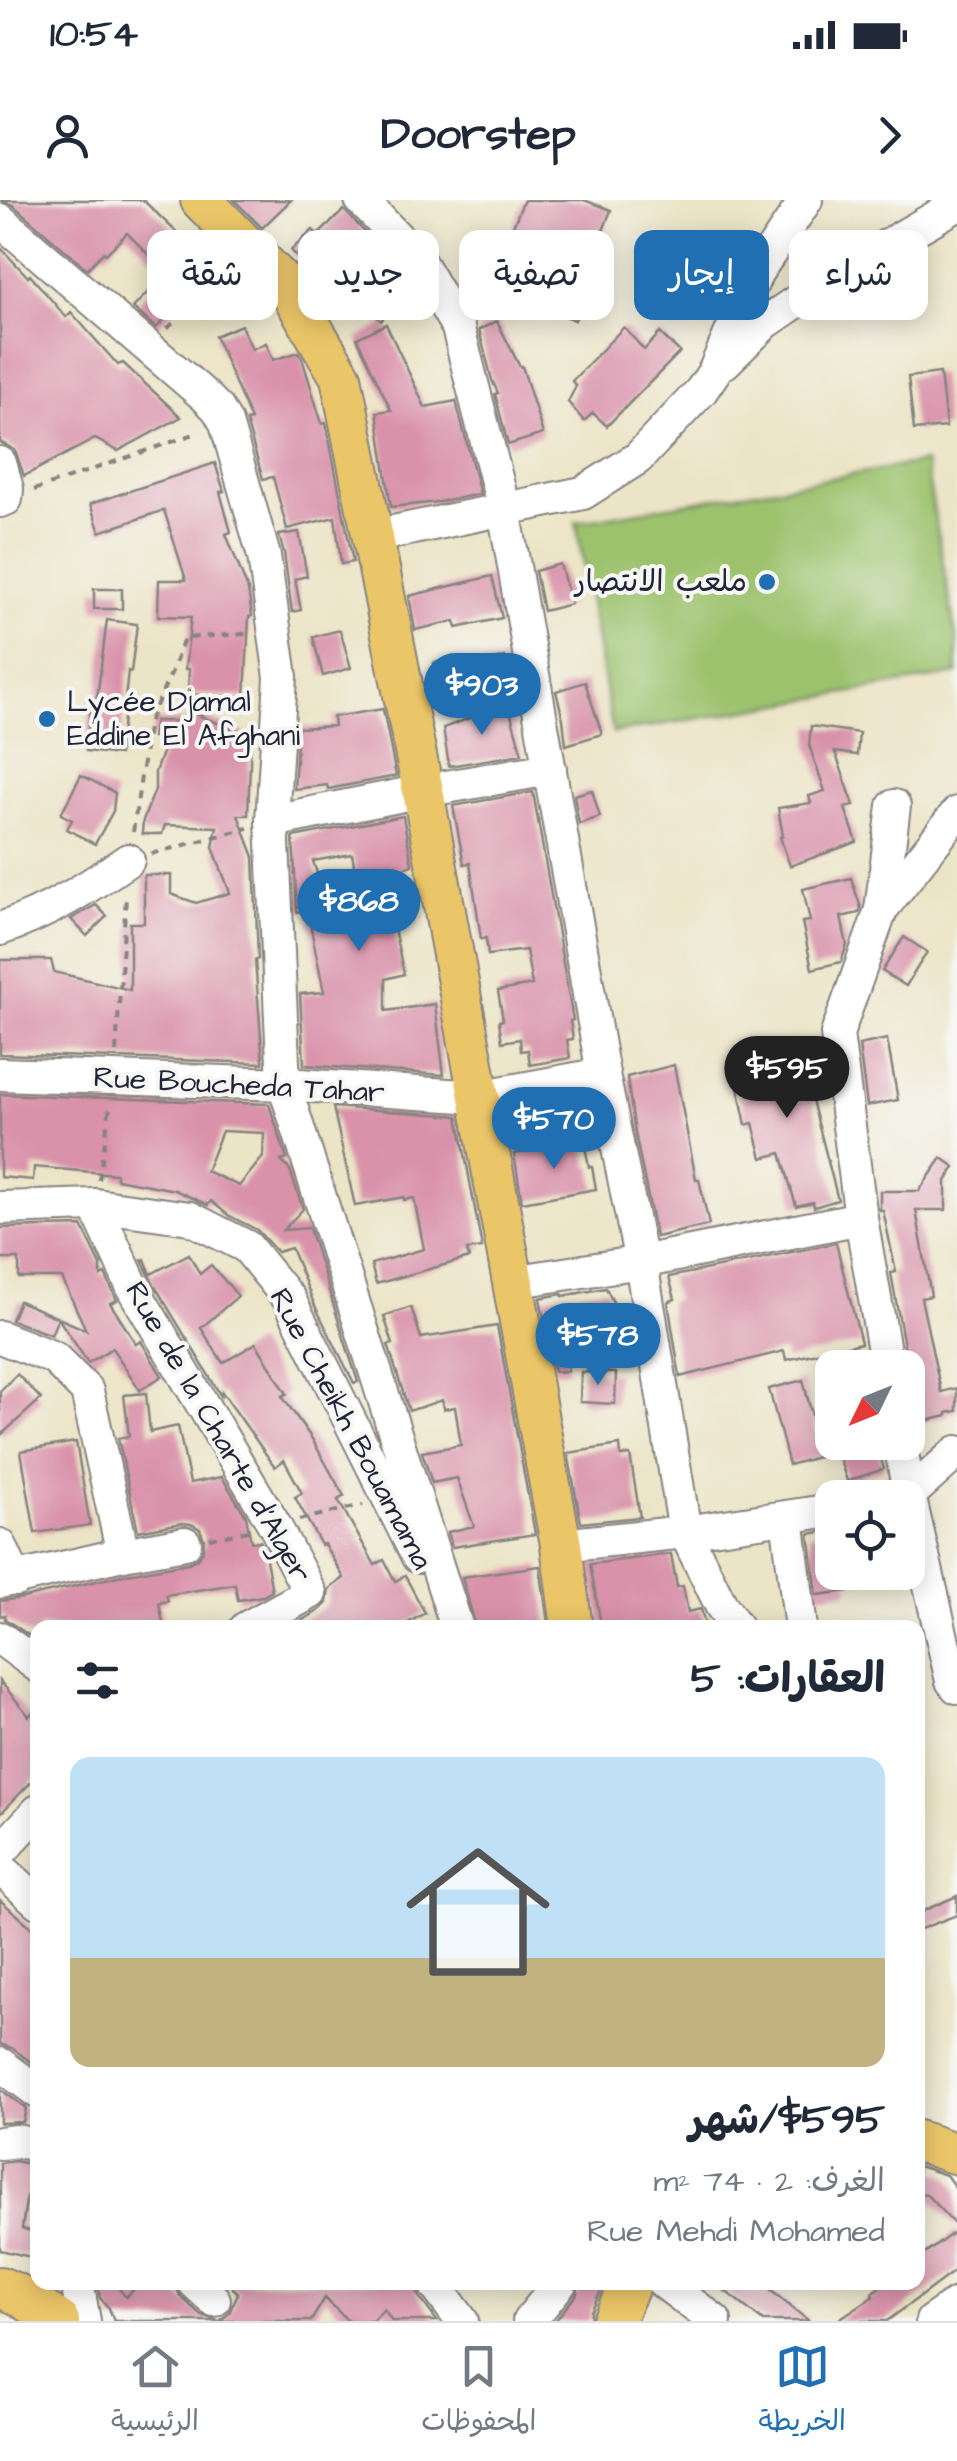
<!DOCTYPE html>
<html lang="ar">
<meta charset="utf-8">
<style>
body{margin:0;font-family:"Architects Daughter","Playpen Sans Arabic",sans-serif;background:#f2f2f3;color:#1f2937;direction:rtl;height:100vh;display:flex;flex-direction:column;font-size:38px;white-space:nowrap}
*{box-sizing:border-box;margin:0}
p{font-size:32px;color:#747a83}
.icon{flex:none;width:55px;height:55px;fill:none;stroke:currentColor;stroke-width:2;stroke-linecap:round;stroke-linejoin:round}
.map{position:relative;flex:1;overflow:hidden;direction:ltr}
.details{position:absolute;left:30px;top:1420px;width:895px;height:670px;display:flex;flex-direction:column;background:#fff;border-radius:20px;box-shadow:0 5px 25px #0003;direction:rtl}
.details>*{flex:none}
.guide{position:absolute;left:30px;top:30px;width:898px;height:90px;direction:rtl;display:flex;gap:20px}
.needle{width:65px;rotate:227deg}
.tools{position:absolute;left:815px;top:1150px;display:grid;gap:20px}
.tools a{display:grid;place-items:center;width:110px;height:110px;border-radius:20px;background:#fff;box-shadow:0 5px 25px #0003;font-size:50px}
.price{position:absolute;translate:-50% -85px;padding:0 22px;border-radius:35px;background:#1f6fb2;color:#fff;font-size:32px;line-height:65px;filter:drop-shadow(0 2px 5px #0008)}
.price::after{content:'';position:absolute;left:50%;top:60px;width:30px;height:22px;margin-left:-15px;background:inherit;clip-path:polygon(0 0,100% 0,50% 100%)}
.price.current{background:#222;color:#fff}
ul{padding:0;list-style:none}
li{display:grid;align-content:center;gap:20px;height:530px;padding:0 40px}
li+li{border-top:2px solid #e0e1e3}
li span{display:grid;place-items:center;height:310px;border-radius:20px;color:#555}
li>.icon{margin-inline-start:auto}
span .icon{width:180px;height:180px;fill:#fffc;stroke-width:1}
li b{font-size:42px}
h2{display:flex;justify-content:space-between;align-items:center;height:120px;padding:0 40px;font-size:42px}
.tag{padding:0 35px;border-radius:20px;background:#fff;box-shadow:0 5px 25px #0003;font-size:35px;line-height:90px}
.tag.current{background:#1f6fb2;color:#fff}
.status{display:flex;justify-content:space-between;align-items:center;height:70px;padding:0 50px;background:#fff;direction:ltr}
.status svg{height:28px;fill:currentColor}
header{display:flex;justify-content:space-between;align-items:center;height:130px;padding:0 40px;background:#fff;font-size:45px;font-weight:800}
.dock{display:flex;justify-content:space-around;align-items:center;height:140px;border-top:2px solid #e0e1e3;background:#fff;font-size:28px;color:#747a83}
.dock a{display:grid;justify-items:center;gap:5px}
.dock .current{color:#1f6fb2}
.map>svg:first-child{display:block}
</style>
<div class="status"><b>10:54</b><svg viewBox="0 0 49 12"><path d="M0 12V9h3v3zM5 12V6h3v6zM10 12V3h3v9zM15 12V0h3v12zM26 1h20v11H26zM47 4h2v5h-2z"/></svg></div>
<header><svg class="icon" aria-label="forward" viewBox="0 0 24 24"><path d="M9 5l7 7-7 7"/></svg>Doorstep<svg class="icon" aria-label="person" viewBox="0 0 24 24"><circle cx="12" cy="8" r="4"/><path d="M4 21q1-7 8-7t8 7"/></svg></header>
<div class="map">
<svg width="957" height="2121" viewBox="0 0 957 2121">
<rect width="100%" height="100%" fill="#f6f6f2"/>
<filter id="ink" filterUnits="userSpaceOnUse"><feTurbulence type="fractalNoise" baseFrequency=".01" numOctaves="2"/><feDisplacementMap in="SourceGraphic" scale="20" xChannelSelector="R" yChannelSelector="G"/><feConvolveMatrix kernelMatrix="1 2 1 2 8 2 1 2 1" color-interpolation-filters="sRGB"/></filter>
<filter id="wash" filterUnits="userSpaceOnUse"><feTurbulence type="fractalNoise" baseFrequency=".0048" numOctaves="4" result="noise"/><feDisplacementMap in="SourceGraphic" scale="40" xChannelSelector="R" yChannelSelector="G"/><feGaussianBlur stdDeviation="2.25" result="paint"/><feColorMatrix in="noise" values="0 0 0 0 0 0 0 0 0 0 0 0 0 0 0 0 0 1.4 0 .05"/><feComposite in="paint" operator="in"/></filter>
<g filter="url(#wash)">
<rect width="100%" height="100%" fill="#ece4c6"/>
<path fill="#9cc26d" stroke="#5f7254" stroke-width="2.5" d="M925 262 957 442V474L613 533 576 322Z"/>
<g id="blocks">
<g fill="#d992aa" fill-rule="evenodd">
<path d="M0 0H143L214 68 156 128 133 108 162 77 157 73 162 68 127 33 106 54 104 52 87 69 13 5Z"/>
<path d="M234 0H291L262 28Z"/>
<path d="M524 0H584L611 10 595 52 602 55 575 120 489 83Z"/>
<path d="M344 10 402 72 417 98 409 106 348 45 383 119 381 121 351 90 329 110 313 83 317 79 291 50 313 30 318 35Z"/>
<path d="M0 47 28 77 30 75 66 117 71 112 118 165 123 163 181 217 118 251 95 239 24 276 15 250 0 242Z"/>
<path d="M497 121 520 167 522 166 543 234 508 245 495 194 498 193 492 180 479 130Z"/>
<path d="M386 124 425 207 456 201 480 294 439 302 391 307 377 212 391 210 357 138Z"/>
<path d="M241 125 252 149 266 143 273 160 299 152 302 158 322 224 326 223 353 362 341 364 335 317 287 329 273 277 263 279 246 221 251 220 215 136Z"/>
<path d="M624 127 644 150 660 133 680 152 607 226 593 213 584 221 568 202 576 186 572 181Z"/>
<path d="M940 173 946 227 914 230 908 177Z"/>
<path d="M215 263 224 291 220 292 231 332 226 334 248 390 252 416 249 417 245 497 188 494 189 469H185L191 417 158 416 159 380H186L164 310 100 332 90 304Z"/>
<path d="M299 332 307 376 295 379 301 410 292 412 284 353 279 335Z"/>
<path d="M560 364 571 404 543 411 535 371Z"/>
<path d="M492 376 502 418 457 428 455 421 415 430 409 396Z"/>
<rect x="94" y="389" width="28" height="20"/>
<path d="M107 420 137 424 131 472 128 471 119 555 86 551 91 497 97 498Z"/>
<path d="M340 430 351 468 323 476 313 437Z"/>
<path d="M505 457 511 480 441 495 434 463 460 458 462 469Z"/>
<path d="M585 482 602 534 566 545 563 519 556 491Z"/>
<path d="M508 504 522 554 449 566 443 528Z"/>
<path d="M383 509 396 576 328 589 327 585 294 589 298 528 334 526 333 517Z"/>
<path d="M187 511 251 536 248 615H238L254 657 258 759 255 760 263 863 0 854V760H51L54 772 130 790V723H144V675H171V694L196 703 230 693 213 647 217 627 165 625 162 634H142L143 620 155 590V572L167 539 152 537 155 521H187Z"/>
<path d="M811 526 859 533 857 555 835 552 854 605 845 608 857 642 790 666 780 637 783 636 778 608 811 603 809 596 825 591 809 545Z"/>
<path d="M81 575 115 593 113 611 95 644 67 629 72 620 61 614Z"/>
<path d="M592 590 600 617 579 624 574 595Z"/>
<path d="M533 592 573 820 570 821 573 839 567 840 570 858 530 865 528 850 521 851 520 839 502 842 499 821 503 820 498 791 532 785 526 750 488 755 486 738 481 739 470 663 464 664 453 606Z"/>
<path d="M403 616 412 665 382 675 404 774 386 779V811L435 804 444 875 304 865 300 794 324 792 307 709 297 712 293 637ZM352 654 361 702 329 710 313 661Z"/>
<path d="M851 678 861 708 859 713 841 717 847 745 841 762 812 769 802 722 810 721 803 689Z"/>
<path d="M96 705 107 716 87 736 71 719Z"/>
<path d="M904 737 927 752 906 786 882 771Z"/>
<path d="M887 839 898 900 867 906 859 845Z"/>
<path d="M805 848 816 900H812L838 1000 814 1007 813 1002 796 1006 781 953 762 958 753 923 746 925 733 863Z"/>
<path d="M674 865 696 979H699L709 1025 656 1037 635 933 627 877Z"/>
<path d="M0 894 269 904 287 959 281 961 290 970 303 1009 283 1030 309 1028 358 1182 354 1183 315 1106 291 1048 277 1052 257 1030 228 1015 211 1001 208 1005 175 990 116 979V974L34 967 33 980 0 977ZM222 931 264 933 263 957 239 986 206 971Z"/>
<path d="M575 899 579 912 508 922 506 912Z"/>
<path d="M333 907 458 916 482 1048 467 1050 469 1058 376 1084 371 1064 424 1049 414 998 404 1000V997L355 1006Z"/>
<path d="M584 941 589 967H592L596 989 522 1002 514 954Z"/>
<path d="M942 958 955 967 946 981V1010H916L931 1096 921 1098 941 1192 957 1188V1211L947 1213V1216L909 1225 908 1168 891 1073 896 1072 883 1010H880V991H919Z"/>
<path d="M82 1026 101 1065V1076L105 1074 117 1100 110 1103 136 1144 141 1141 162 1176 140 1190 112 1148 88 1163 58 1118 51 1135 11 1120 19 1101 86 1130 62 1078H19V1059H0V1028Z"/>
<path d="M836 1043 861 1143 786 1160 784 1151 680 1177 668 1102 675 1099 669 1077Z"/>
<path d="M189 1054 200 1074 211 1065 238 1096 201 1128 223 1163 256 1143 287 1194 282 1196 312 1239 344 1296 338 1300 375 1365 384 1360 395 1381 405 1376 425 1413 399 1428H289L320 1410 327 1403 329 1389 344 1378 324 1344 321 1345 295 1297 302 1293 284 1260 275 1267 222 1192 221 1196 152 1081 142 1060 145 1059 151 1074Z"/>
<path d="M606 1088 623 1122 599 1134 597 1130 564 1138 568 1171 554 1172 540 1098 562 1094 563 1096Z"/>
<path d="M411 1107 421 1138 497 1126 535 1334 452 1347 448 1332 474 1326 457 1278 432 1283 422 1252 461 1245 455 1207 444 1209 442 1200 409 1211 388 1145 393 1144 384 1116Z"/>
<path d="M581 1172 616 1173 615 1204 580 1202Z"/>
<path d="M17 1174 41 1199 0 1236V1191Z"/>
<path d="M803 1180 817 1235 832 1230V1253L789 1265 769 1189Z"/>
<path d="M146 1193 150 1232 178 1226 190 1283 222 1277 246 1316 251 1342 260 1341 264 1349 272 1391 263 1396 238 1400 235 1384 166 1395 168 1401 159 1403 164 1428H38V1434L30 1436 5 1419V1415L0 1416V1401L23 1398 127 1374 188 1363 197 1359 203 1351 204 1339 200 1329 191 1324 182 1323 138 1331 118 1238 129 1236 124 1195Z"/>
<path d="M76 1242 90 1325 35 1333 21 1251Z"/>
<path d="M834 1242H876L884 1269 847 1281Z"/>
<path d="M620 1245 621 1256 630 1255 640 1317 581 1323 568 1253Z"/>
<path d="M832 1330V1372H847L849 1391 817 1395 809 1334Z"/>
<path d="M671 1354 677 1387 683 1386 688 1412 701 1409 706 1428H607L606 1423 601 1424 590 1364Z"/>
<path d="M540 1366 548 1424 524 1428H476L462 1377Z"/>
<path d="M0 1481 29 1516 38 1507V1575L0 1614Z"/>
<path d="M957 1696V1715L918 1730V1713Z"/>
<path d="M0 1700 38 1733V1867L12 1848 0 1844Z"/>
<path d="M0 1889 26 1908 23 1922 0 1923Z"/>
<path d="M15 1961 29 1964 36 1992 27 1994 22 2029 36 2032 31 2057 0 2050V1963Z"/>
<path d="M918 1966 946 1975 957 1990V2027L926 1994 918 1993Z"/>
<path d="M957 2030V2069L887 2121H836L874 2096 872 2093 886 2082H918V2059Z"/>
<path d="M97 2082H113L126 2097 141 2082H175L180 2096 201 2115 219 2121H114L109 2108 100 2098Z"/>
<path d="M227 2082H413L417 2094 437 2121H392L384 2109 372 2121H348L325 2098 311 2121H220L229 2113 238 2093Z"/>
<path d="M581 2082H605L591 2111 590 2121H555L576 2095Z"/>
<path d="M714 2082H760L809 2121H763Z"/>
</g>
</g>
</g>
<g filter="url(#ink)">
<use href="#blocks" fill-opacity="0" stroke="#878380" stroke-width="2.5"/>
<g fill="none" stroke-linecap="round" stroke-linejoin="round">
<g stroke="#878380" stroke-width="36">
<g id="minor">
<path d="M361 0 417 58 458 128 504 309 603 874 641 1062 685 1332 721 1405 737 1428"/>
<path d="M0 20 205 196 218 209 226 223 264 356 281 477 272 621 284 884 457 1428"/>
<path d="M725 162 765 123 832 77 957 5"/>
<path d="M0 263 7 289 6 299 0 301"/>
<path d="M374 336 583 293 638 258 701 191 714 172 757 72 806 0"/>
<path d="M272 621 423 591 550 569"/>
<path d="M881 710 894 606"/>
<path d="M0 729C48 713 87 688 128 660"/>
<path d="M0 874 284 884 478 897 603 874"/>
<path d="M95 1005 134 1090 275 1326 310 1393 246 1428"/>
<path d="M0 1008 95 1005 190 1018 247 1047 289 1099 418 1357"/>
<path d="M512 1082 641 1062 861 1018"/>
<path d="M0 1137 54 1158 87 1191 123 1354 0 1382"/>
<path d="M887 1168 861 1018 837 834 881 710 957 613"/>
<path d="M900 1242 909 1295 952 1481 957 1487"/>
<path d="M896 1298 909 1295 957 1252"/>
<path d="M787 1317 801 1428"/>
<path d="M0 1345 16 1380"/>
<path d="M561 1345 685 1332 832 1310"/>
<path d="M123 1354 185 1343"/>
<path d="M0 1438 38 1466"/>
<path d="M0 1652 38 1611"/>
<path d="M0 1668 38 1702"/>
<path d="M0 1864 38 1892"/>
<path d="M0 1943 16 1941 38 1945"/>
<path d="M77 2082 84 2121"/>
<path d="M194 2082 214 2100"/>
<path d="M433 2082 462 2121"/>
<path d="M663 2082 715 2121"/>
<path d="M529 2121 561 2082"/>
<path d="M932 2121 957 2104"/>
</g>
</g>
<g stroke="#878380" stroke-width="44">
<g id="major">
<path d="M201 0 289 89 341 177 423 591 561 1345 572 1428"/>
<path d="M918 1941 957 1954"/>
<path d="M0 2087 19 2095 59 2121"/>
<path d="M613 2121 631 2082"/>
</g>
</g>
<g stroke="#878380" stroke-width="4" stroke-dasharray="8 8" stroke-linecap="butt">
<path d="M167 129 227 69"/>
<path d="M34 290 200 232"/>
<path d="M133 632 149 521 173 469 184 438 246 434"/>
<path d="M151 654 248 628"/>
<path d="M116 852 126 696"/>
<path d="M99 980 110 906"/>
<path d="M299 1320 363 1305"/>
<path d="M209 1338 249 1331"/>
</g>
<use href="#minor" stroke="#fff" stroke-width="32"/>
<use href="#major" stroke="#ebc669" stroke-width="40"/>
</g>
</g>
<g fill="#1f6fb2" stroke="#f6f6f2" stroke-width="4">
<circle cx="767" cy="382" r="10"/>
<circle cx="47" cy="519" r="10"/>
</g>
<g text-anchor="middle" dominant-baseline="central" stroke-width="8" stroke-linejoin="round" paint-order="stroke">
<g font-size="30" fill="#22223b" stroke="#f6f6f2" text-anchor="end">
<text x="747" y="382">ملعب الانتصار</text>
<text x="67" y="502" text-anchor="start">Lycée Djamal<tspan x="67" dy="34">Eddine El Afghani</tspan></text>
</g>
<g font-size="30" fill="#22223b" stroke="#f6f6f2">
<text transform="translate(239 885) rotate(3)">Rue Boucheda Tahar</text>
<text transform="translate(351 1229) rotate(62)">Rue Cheikh Bouamama</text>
<text transform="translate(218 1232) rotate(60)">Rue de la Charte d'Alger</text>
</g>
</g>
</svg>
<div class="tools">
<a><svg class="needle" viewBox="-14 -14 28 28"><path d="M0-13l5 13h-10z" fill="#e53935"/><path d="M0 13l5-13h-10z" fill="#747a83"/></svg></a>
<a><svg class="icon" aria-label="locate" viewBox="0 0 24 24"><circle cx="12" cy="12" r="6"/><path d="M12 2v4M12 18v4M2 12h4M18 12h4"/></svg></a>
</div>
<b class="price" style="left:482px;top:538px">$903</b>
<b class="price" style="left:359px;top:754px">$868</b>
<b class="price current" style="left:787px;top:921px">$595</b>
<b class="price" style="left:554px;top:972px">$570</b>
<b class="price" style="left:598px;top:1188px">$578</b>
<div class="guide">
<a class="tag">شراء</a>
<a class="tag current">إيجار</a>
<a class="tag">تصفية</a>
<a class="tag">جديد</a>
<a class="tag">شقة</a>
</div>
<section class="details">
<h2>العقارات: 5<svg class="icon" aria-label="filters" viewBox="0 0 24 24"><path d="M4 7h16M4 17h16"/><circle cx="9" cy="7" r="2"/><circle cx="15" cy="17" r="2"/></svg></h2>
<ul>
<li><span style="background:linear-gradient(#bfe0f5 65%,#c2b280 0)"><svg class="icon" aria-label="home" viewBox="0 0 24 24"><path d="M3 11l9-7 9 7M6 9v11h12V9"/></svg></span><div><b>$595/شهر</b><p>الغرف: 2 · 74 m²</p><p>Rue Mehdi Mohamed</p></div></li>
</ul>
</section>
</div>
<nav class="dock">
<a class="current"><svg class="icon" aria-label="map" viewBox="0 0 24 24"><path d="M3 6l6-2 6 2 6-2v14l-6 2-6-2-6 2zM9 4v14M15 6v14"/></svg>الخريطة</a>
<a><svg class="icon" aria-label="saved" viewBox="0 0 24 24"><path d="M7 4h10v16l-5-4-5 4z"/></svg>المحفوظات</a>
<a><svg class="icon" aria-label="home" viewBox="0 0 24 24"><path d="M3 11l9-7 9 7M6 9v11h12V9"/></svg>الرئيسية</a>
</nav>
